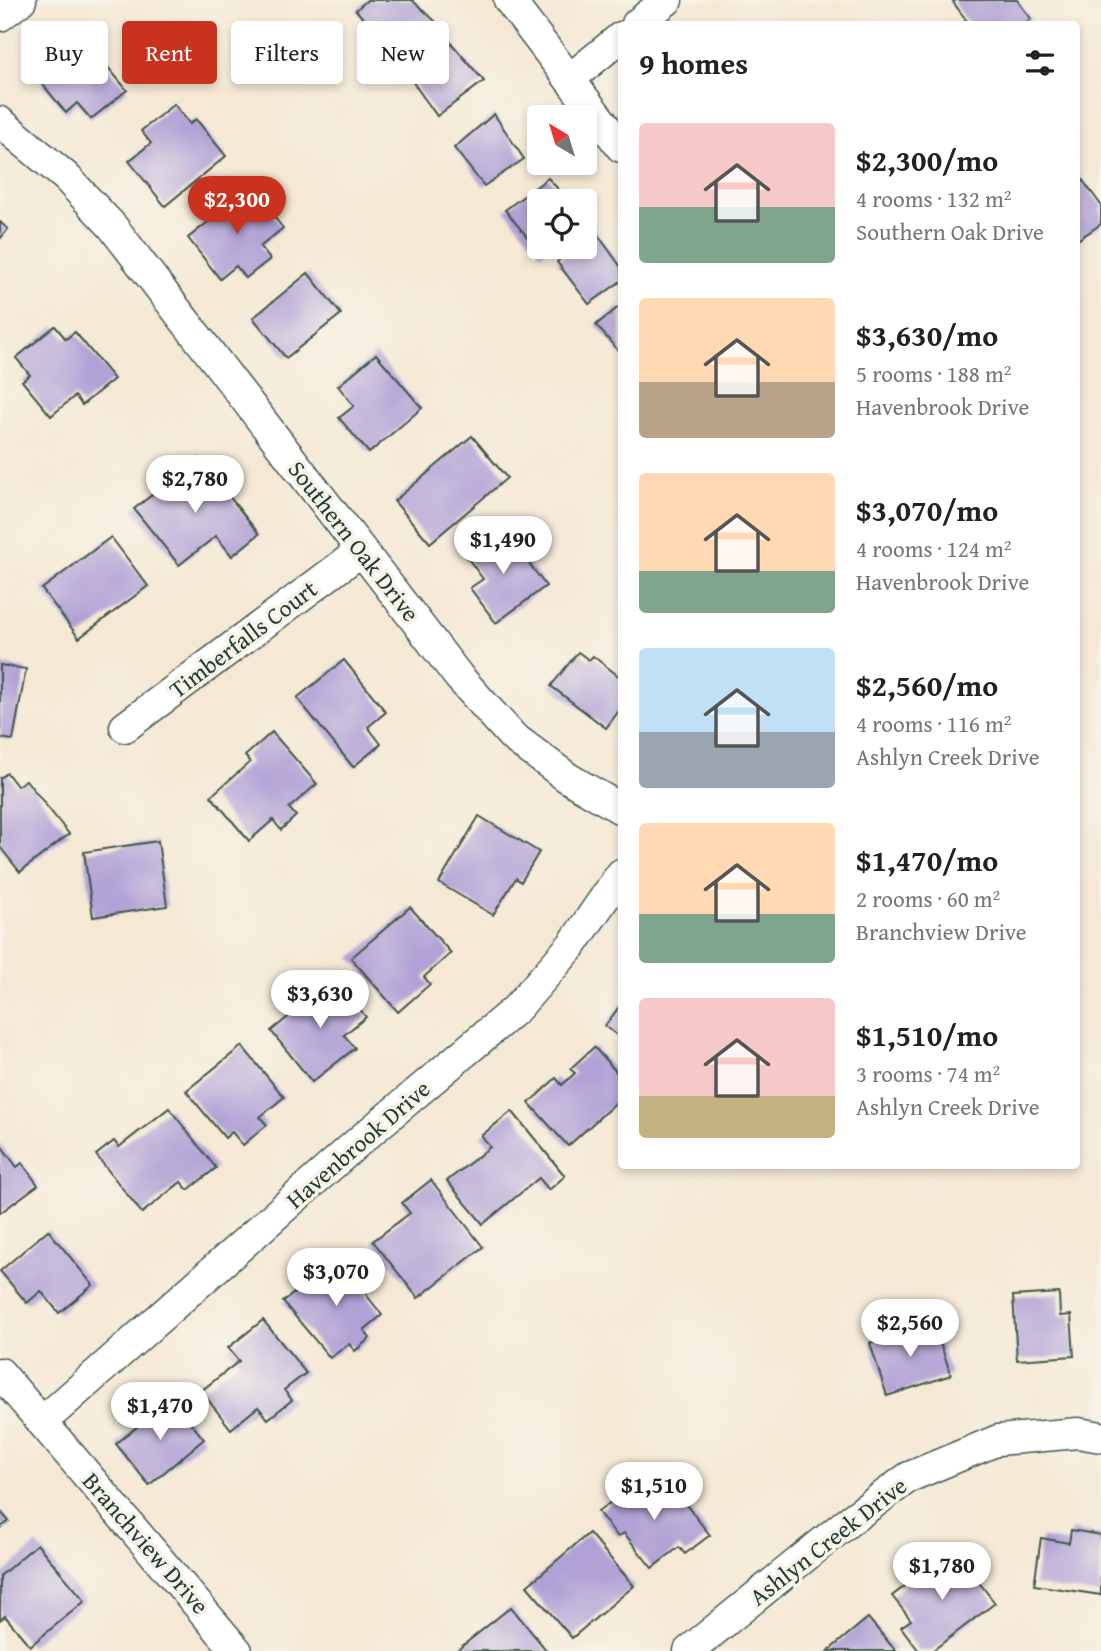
<!DOCTYPE html>
<meta charset="utf-8">
<style>
body{margin:0;font-family:"Gentium Book Plus",serif;background:#f2f2f2;color:#222;height:100vh;display:flex;flex-direction:column;font-size:26px;white-space:nowrap}
*{box-sizing:border-box;margin:0}
p{font-size:23px;color:#767676}
.icon{flex:none;width:38px;height:38px;fill:none;stroke:currentColor;stroke-width:2;stroke-linecap:round;stroke-linejoin:round}
.map{position:relative;flex:1;overflow:hidden}
.sheet{position:absolute;left:618px;top:21px;width:462px;height:1148px;display:flex;flex-direction:column;background:#fff;border-radius:7px;box-shadow:0 4px 10px #0003}
.sheet>*{flex:none}
.banner{position:absolute;left:21px;top:21px;width:492px;height:63px;display:flex;gap:14px}
.needle{width:46px;rotate:322deg}
.tools{position:absolute;left:527px;top:105px;display:grid;gap:14px}
.tools a{display:grid;place-items:center;width:70px;height:70px;border-radius:7px;background:#fff;box-shadow:0 4px 10px #0003;font-size:35px}
.price{position:absolute;translate:-50% -60px;padding:0 16px;border-radius:24px;background:#fff;color:#222;font-size:23px;line-height:46px;filter:drop-shadow(0 2px 4px #0008)}
.price::after{content:'';position:absolute;left:50%;top:42px;width:21px;height:16px;margin-left:-10px;background:inherit;clip-path:polygon(0 0,100% 0,50% 100%)}
.price.current{background:#c8321e;color:#fff}
ul{padding:0;list-style:none}
li{display:flex;align-items:center;gap:21px;height:175px;padding:0 21px}
li span{display:grid;place-items:center;flex:none;width:196px;height:140px;border-radius:7px;color:#555}
li>.icon{margin-inline-start:auto}
span .icon{width:84px;height:84px;fill:#fffc;stroke-width:1}
li b{font-size:30px}
h2{display:flex;justify-content:space-between;align-items:center;height:84px;padding:0 21px;font-size:30px}
.pill{padding:0 24px;border-radius:7px;background:#fff;box-shadow:0 4px 10px #0003;font-size:24px;line-height:63px}
.pill.current{background:#c8321e;color:#fff}
.map>svg:first-child{display:block}
</style>
<div class="map">
<svg width="1101" height="1651" viewBox="0 0 1101 1651">
<rect width="100%" height="100%" fill="#f7f3e8"/>
<filter id="ink" filterUnits="userSpaceOnUse"><feTurbulence type="fractalNoise" baseFrequency=".0143" numOctaves="2"/><feDisplacementMap in="SourceGraphic" scale="14" xChannelSelector="R" yChannelSelector="G"/><feConvolveMatrix kernelMatrix="1 2 1 2 8 2 1 2 1" color-interpolation-filters="sRGB"/></filter>
<filter id="wash" filterUnits="userSpaceOnUse"><feTurbulence type="fractalNoise" baseFrequency=".00686" numOctaves="4" result="noise"/><feDisplacementMap in="SourceGraphic" scale="28" xChannelSelector="R" yChannelSelector="G"/><feGaussianBlur stdDeviation="1.57" result="paint"/><feColorMatrix in="noise" values="0 0 0 0 0 0 0 0 0 0 0 0 0 0 0 0 0 1.4 0 .05"/><feComposite in="paint" operator="in"/></filter>
<g filter="url(#wash)">
<rect width="100%" height="100%" fill="#f5e8d4"/>
<g id="blocks">
<g fill="#b1a1d6">
<path d="M367 0H412L435 21 393 55 356 10Z"/>
<path d="M956 0H1017L1031 19 1023 24H969L953 2Z"/>
<path d="M82 36 127 90 91 119 77 103 66 113 35 75Z"/>
<path d="M445 36 484 81 437 116 402 67Z"/>
<path d="M174 104 190 124 196 119 226 156 165 206 129 161 151 143 141 131Z"/>
<path d="M494 114 524 159 484 186 454 148Z"/>
<path d="M1076 171 1101 205V224L1076 241Z"/>
<path d="M548 178 569 201H539V247H550L541 254 505 210Z"/>
<path d="M251 188 283 228 260 247 270 259 246 278 236 266 220 279 188 238Z"/>
<path d="M0 222 8 229 0 239Z"/>
<path d="M593 228 621 267V281L589 304 557 262 573 247H584V236Z"/>
<path d="M308 273 341 314 286 358 253 318Z"/>
<path d="M621 305V354L596 325Z"/>
<path d="M55 326 66 339 75 332 114 379 82 405 75 396 51 416 22 381 30 375 16 358Z"/>
<path d="M376 354 422 408 369 453 339 418 354 406 338 386Z"/>
<path d="M472 436 507 478 430 543 394 501Z"/>
<path d="M199 458 259 534 232 556 216 536 179 565 134 509Z"/>
<path d="M503 529 546 586 496 623 470 588 483 579 466 556Z"/>
<path d="M111 537 148 586 79 638 42 589Z"/>
<path d="M578 652 589 660 593 656 621 678V708L606 728 551 686Z"/>
<path d="M344 660 386 712 368 727 381 744 353 767 297 698Z"/>
<path d="M0 665 26 669 13 740 0 738Z"/>
<path d="M272 732 317 784 289 808 296 816 281 830 273 820 249 841 211 796 250 762 245 756Z"/>
<path d="M7 773 17 786 26 780 69 834 20 872 0 847V778Z"/>
<path d="M479 816 539 852 521 882 516 878 493 915 439 883Z"/>
<path d="M158 841 167 906 93 917 84 852Z"/>
<path d="M410 907 451 953 424 977 430 984 398 1012 351 958Z"/>
<path d="M335 979 366 1017 344 1035 355 1048 312 1082 271 1031Z"/>
<path d="M621 1004V1038L605 1026Z"/>
<path d="M242 1046 284 1097 260 1117 267 1125 243 1145 232 1132 225 1138 186 1091Z"/>
<path d="M594 1047 621 1077V1098L568 1146 529 1103 556 1078 562 1085 575 1073 570 1069Z"/>
<path d="M169 1108 216 1168 188 1190 181 1182 142 1213 96 1155 114 1141 119 1147Z"/>
<path d="M512 1111 565 1176 549 1190 539 1178 483 1224 447 1181 490 1147 481 1136Z"/>
<path d="M0 1144 17 1167 22 1163 38 1185 0 1213Z"/>
<path d="M431 1180 483 1247 418 1298 373 1241 410 1213 402 1203Z"/>
<path d="M48 1230 93 1285 59 1313 41 1291 27 1303 0 1271Z"/>
<path d="M358 1260 377 1283 365 1293 382 1315 364 1330 370 1338 355 1351 349 1344 330 1358 283 1302 332 1262 342 1274Z"/>
<path d="M1059 1293 1060 1316 1071 1315 1074 1356 1017 1360 1013 1296Z"/>
<path d="M263 1320 306 1373 284 1390 292 1400 268 1419 258 1407 231 1429 201 1391 239 1361 228 1348Z"/>
<path d="M933 1322 951 1375 887 1396 870 1343Z"/>
<path d="M171 1399 204 1439 149 1485 116 1444Z"/>
<path d="M646 1475 669 1504 679 1496 710 1535 685 1554 679 1547 652 1568 624 1533 618 1537 598 1512Z"/>
<path d="M0 1511 9 1521 0 1528Z"/>
<path d="M1071 1530 1101 1535V1595L1034 1585 1041 1538 1069 1543Z"/>
<path d="M589 1533 634 1586 572 1638 527 1586Z"/>
<path d="M37 1544 85 1601 30 1646 5 1616 0 1620V1576Z"/>
<path d="M953 1549 995 1603 932 1651H919L901 1627 911 1620 892 1596Z"/>
<path d="M511 1607 547 1651H456Z"/>
<path d="M868 1618 896 1651H828Z"/>
</g>
</g>
</g>
<g filter="url(#ink)">
<use href="#blocks" fill-opacity="0" stroke="#3f574c" stroke-width="2"/>
<g fill="none" stroke-linecap="round" stroke-linejoin="round">
<g stroke="#3f574c" stroke-width="33">
<g id="street">
<path d="M509 0 621 147"/>
<path d="M0 16 21 0"/>
<path d="M637 24 667 0"/>
<path d="M571 78 621 37"/>
<path d="M0 122 66 177 112 226 459 677 513 737 568 778 621 809"/>
<path d="M125 727 361 551"/>
<path d="M0 1373 237 1651"/>
<path d="M42 1422 357 1143 516 1009 572 945 621 874"/>
<path d="M689 1651 849 1521 909 1477 998 1440 1078 1433 1101 1437"/>
</g>
</g>
<use href="#street" stroke="#fff" stroke-width="30"/>
</g>
</g>
<g text-anchor="middle" dominant-baseline="central" stroke-width="7" stroke-linejoin="round" paint-order="stroke">
<g font-size="24" fill="#1f3d34" stroke="#f7f3e8">
<text transform="translate(354 541) rotate(52)">Southern Oak Drive</text>
<text transform="translate(243 639) rotate(-37)">Timberfalls Court</text>
<text transform="translate(358 1144) rotate(-41)">Havenbrook Drive</text>
<text transform="translate(828 1541) rotate(-38)">Ashlyn Creek Drive</text>
<text transform="translate(146 1543) rotate(49)">Branchview Drive</text>
</g>
</g>
</svg>
<div class="tools">
<a><svg class="needle" viewBox="-14 -14 28 28"><path d="M0-13l5 13h-10z" fill="#e53935"/><path d="M0 13l5-13h-10z" fill="#767676"/></svg></a>
<a><svg class="icon" aria-label="locate" viewBox="0 0 24 24"><circle cx="12" cy="12" r="6"/><path d="M12 2v4M12 18v4M2 12h4M18 12h4"/></svg></a>
</div>
<b class="price current" style="left:237px;top:236px">$2,300</b>
<b class="price" style="left:195px;top:515px">$2,780</b>
<b class="price" style="left:503px;top:576px">$1,490</b>
<b class="price" style="left:320px;top:1030px">$3,630</b>
<b class="price" style="left:336px;top:1308px">$3,070</b>
<b class="price" style="left:910px;top:1359px">$2,560</b>
<b class="price" style="left:160px;top:1442px">$1,470</b>
<b class="price" style="left:654px;top:1522px">$1,510</b>
<b class="price" style="left:942px;top:1602px">$1,780</b>
<div class="banner">
<a class="pill">Buy</a>
<a class="pill current">Rent</a>
<a class="pill">Filters</a>
<a class="pill">New</a>
</div>
<section class="sheet">
<h2>9 homes<svg class="icon" aria-label="filters" viewBox="0 0 24 24"><path d="M4 7h16M4 17h16"/><circle cx="9" cy="7" r="2"/><circle cx="15" cy="17" r="2"/></svg></h2>
<ul>
<li><span style="background:linear-gradient(#f6c9c9 60%,#7fa58c 0)"><svg class="icon" aria-label="home" viewBox="0 0 24 24"><path d="M3 11l9-7 9 7M6 9v11h12V9"/></svg></span><div><b>$2,300/mo</b><p>4 rooms · 132 m²</p><p>Southern Oak Drive</p></div></li>
<li><span style="background:linear-gradient(#ffd9b3 60%,#b9a48a 0)"><svg class="icon" aria-label="home" viewBox="0 0 24 24"><path d="M3 11l9-7 9 7M6 9v11h12V9"/></svg></span><div><b>$3,630/mo</b><p>5 rooms · 188 m²</p><p>Havenbrook Drive</p></div></li>
<li><span style="background:linear-gradient(#ffd9b3 70%,#7fa58c 0)"><svg class="icon" aria-label="home" viewBox="0 0 24 24"><path d="M3 11l9-7 9 7M6 9v11h12V9"/></svg></span><div><b>$3,070/mo</b><p>4 rooms · 124 m²</p><p>Havenbrook Drive</p></div></li>
<li><span style="background:linear-gradient(#bfe0f5 60%,#9aa5b1 0)"><svg class="icon" aria-label="home" viewBox="0 0 24 24"><path d="M3 11l9-7 9 7M6 9v11h12V9"/></svg></span><div><b>$2,560/mo</b><p>4 rooms · 116 m²</p><p>Ashlyn Creek Drive</p></div></li>
<li><span style="background:linear-gradient(#ffd9b3 65%,#7fa58c 0)"><svg class="icon" aria-label="home" viewBox="0 0 24 24"><path d="M3 11l9-7 9 7M6 9v11h12V9"/></svg></span><div><b>$1,470/mo</b><p>2 rooms · 60 m²</p><p>Branchview Drive</p></div></li>
<li><span style="background:linear-gradient(#f6c9c9 70%,#c2b280 0)"><svg class="icon" aria-label="home" viewBox="0 0 24 24"><path d="M3 11l9-7 9 7M6 9v11h12V9"/></svg></span><div><b>$1,510/mo</b><p>3 rooms · 74 m²</p><p>Ashlyn Creek Drive</p></div></li>
</ul>
</section>
</div>
